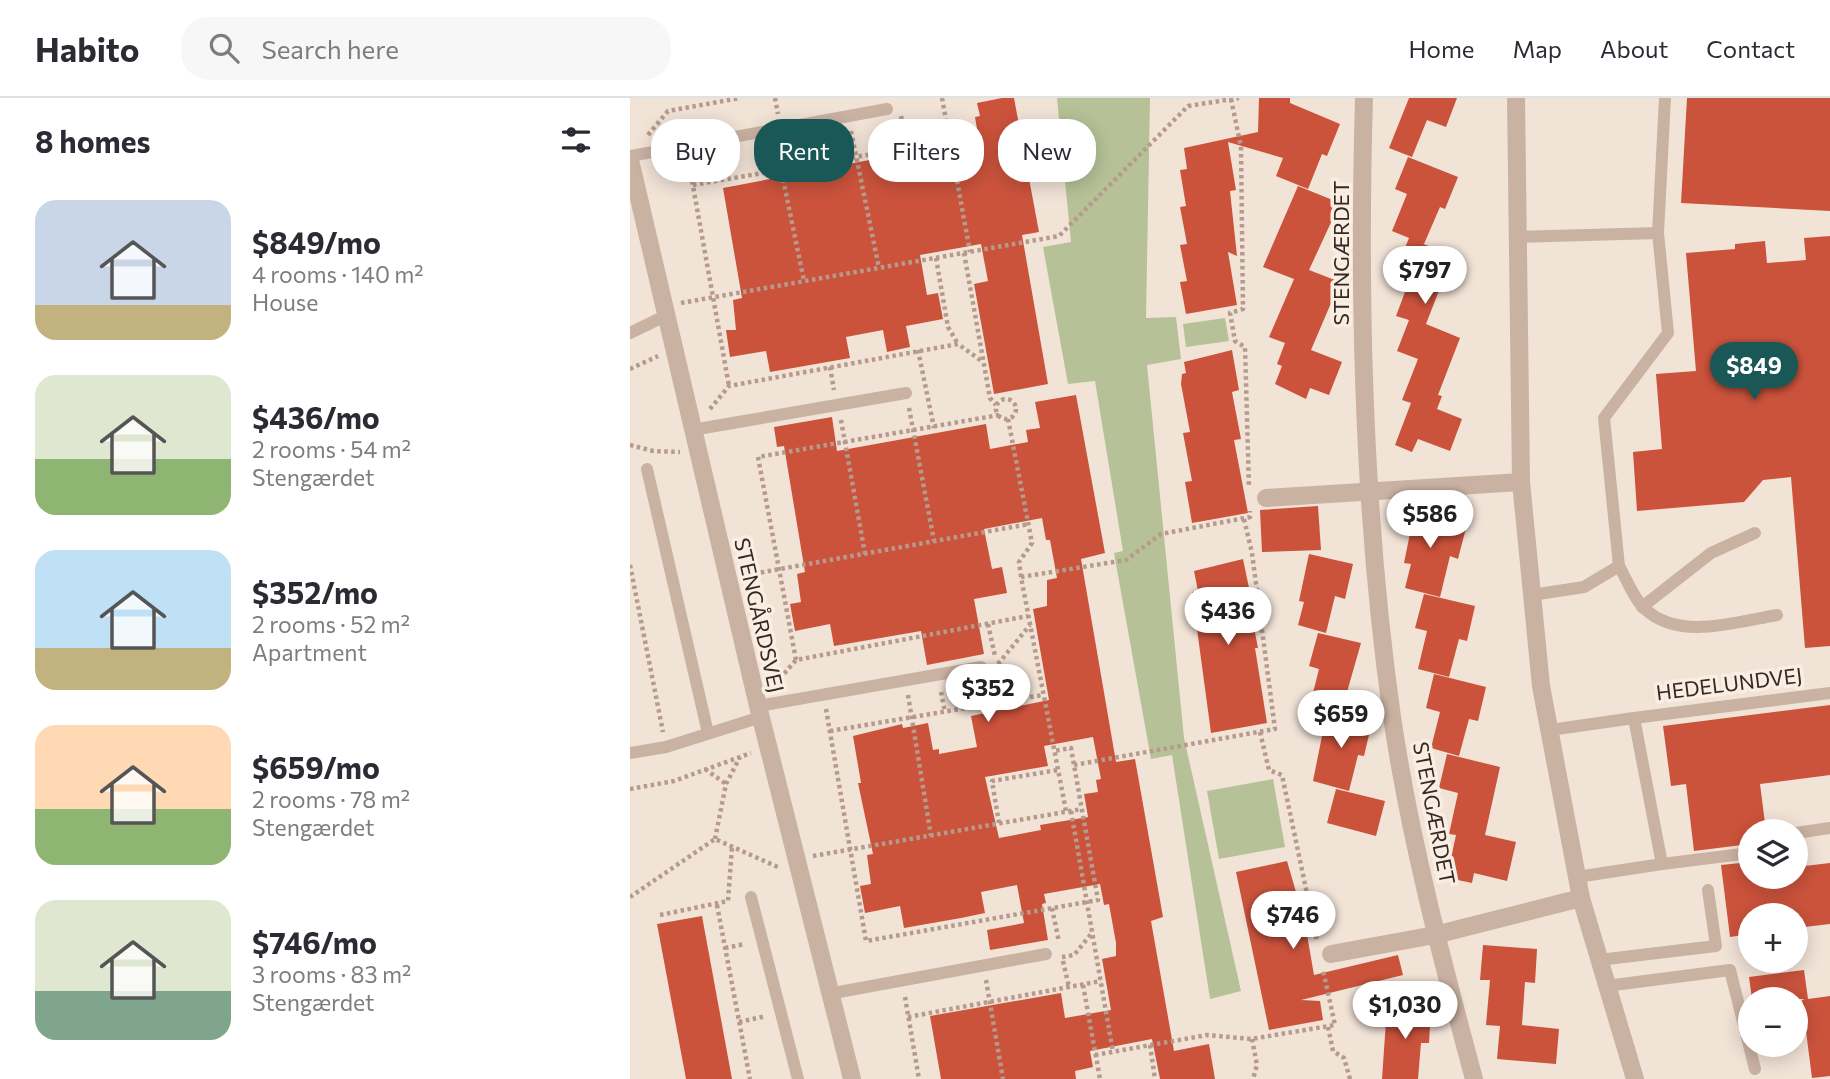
<!DOCTYPE html>
<meta charset="utf-8">
<style>
body{margin:0;font-family:Commissioner,sans-serif;background:#f7f7f7;color:#2b2b33;height:100vh;display:flex;flex-direction:column;font-size:26px;white-space:nowrap}
*{box-sizing:border-box;margin:0}
p{font-size:23px;color:#7c7c81}
.icon{flex:none;width:38px;height:38px;fill:none;stroke:currentColor;stroke-width:2;stroke-linecap:round;stroke-linejoin:round}
.map{position:relative;flex:1;overflow:hidden}
.drawer{display:flex;flex-direction:column;background:#fff;width:630px}
.drawer>*{flex:none}
.top-card{position:absolute;left:21px;top:21px;width:665px;height:63px;display:flex;gap:14px}
.buttons{position:absolute;left:1108px;top:721px;display:grid;gap:14px}
.buttons a{display:grid;place-items:center;width:70px;height:70px;border-radius:50%;background:#fff;box-shadow:0 4px 18px #0003;font-size:35px}
.price{position:absolute;translate:-50% -60px;padding:0 16px;border-radius:24px;background:#fff;color:#222;font-size:23px;line-height:46px;filter:drop-shadow(0 2px 4px #0008)}
.price::after{content:'';position:absolute;left:50%;top:42px;width:21px;height:16px;margin-left:-10px;background:inherit;clip-path:polygon(0 0,100% 0,50% 100%)}
.price.selected{background:#195857;color:#fff}
ul{padding:0;list-style:none}
li{display:flex;align-items:center;gap:21px;height:175px;padding:0 35px}
li span{display:grid;place-items:center;flex:none;width:196px;height:140px;border-radius:21px;color:#555}
li>.icon{margin-inline-start:auto}
span .icon{width:84px;height:84px;fill:#fffc;stroke-width:1}
li b{font-size:30px}
h2{display:flex;justify-content:space-between;align-items:center;height:84px;padding:0 35px;font-size:30px}
.chip{padding:0 24px;border-radius:28px;background:#fff;box-shadow:0 4px 18px #0003;font-size:24px;line-height:63px}
.chip.selected{background:#195857;color:#fff}
header{display:flex;align-items:center;gap:42px;box-sizing:border-box;height:98px;padding:0 35px;background:#fff;border-bottom:2px solid #e1e1e2}
header strong{font-size:33px}
nav{display:flex;gap:38px;margin-inline-start:auto;font-size:24px}
.search{width:490px;height:63px;background:#f7f7f7;display:flex;align-items:center;gap:18px;box-sizing:border-box;padding:0 24px;border-radius:28px;color:#7c7c81;font-size:26px}
main{display:flex;flex:1;min-height:0}
.map>svg:first-child{display:block}
</style>
<header>
<strong>Habito</strong>
<div class="search"><svg class="icon" aria-label="search" viewBox="0 0 24 24"><circle cx="10" cy="10" r="6"/><path d="M15 15l6 6"/></svg>Search here</div>
<nav><a>Home</a><a>Map</a><a>About</a><a>Contact</a></nav>
</header>
<main>
<section class="drawer">
<h2>8 homes<svg class="icon" aria-label="filters" viewBox="0 0 24 24"><path d="M4 7h16M4 17h16"/><circle cx="9" cy="7" r="2"/><circle cx="15" cy="17" r="2"/></svg></h2>
<ul>
<li><span style="background:linear-gradient(#c9d6e8 75%,#c2b280 0)"><svg class="icon" aria-label="home" viewBox="0 0 24 24"><path d="M3 11l9-7 9 7M6 9v11h12V9"/></svg></span><div><b>$849/mo</b><p>4 rooms · 140 m²</p><p>House</p></div></li>
<li><span style="background:linear-gradient(#dfe7d0 60%,#8fb573 0)"><svg class="icon" aria-label="home" viewBox="0 0 24 24"><path d="M3 11l9-7 9 7M6 9v11h12V9"/></svg></span><div><b>$436/mo</b><p>2 rooms · 54 m²</p><p>Stengærdet</p></div></li>
<li><span style="background:linear-gradient(#bfe0f5 70%,#c2b280 0)"><svg class="icon" aria-label="home" viewBox="0 0 24 24"><path d="M3 11l9-7 9 7M6 9v11h12V9"/></svg></span><div><b>$352/mo</b><p>2 rooms · 52 m²</p><p>Apartment</p></div></li>
<li><span style="background:linear-gradient(#ffd9b3 60%,#8fb573 0)"><svg class="icon" aria-label="home" viewBox="0 0 24 24"><path d="M3 11l9-7 9 7M6 9v11h12V9"/></svg></span><div><b>$659/mo</b><p>2 rooms · 78 m²</p><p>Stengærdet</p></div></li>
<li><span style="background:linear-gradient(#dfe7d0 65%,#7fa58c 0)"><svg class="icon" aria-label="home" viewBox="0 0 24 24"><path d="M3 11l9-7 9 7M6 9v11h12V9"/></svg></span><div><b>$746/mo</b><p>3 rooms · 83 m²</p><p>Stengærdet</p></div></li>
</ul>
</section>
<div class="map">
<svg width="1200" height="981" viewBox="0 0 1200 981">
<rect width="100%" height="100%" fill="#f2e3d7"/>
<g fill="#b6c197">
<path d="M427 0H520L516 220 546 219 551 261 517 267 554 640 611 893 580 901 542 657 521 661 484 455 493 453 465 283 438 286 413 149 441 144Z"/>
<path d="M595 220 599 243 556 249 553 226Z"/>
<path d="M643 681 655 749 589 761 577 693Z"/>
</g>
<g fill="#cb533c" fill-rule="evenodd">
<path d="M372 0H384L409 134 392 137 418 286 364 296 344 186 358 183 351 146 290 157 297 197 308 195 313 221 276 228 280 249 257 254 253 232 216 239 220 260 163 270 140 274 136 253 100 259 96 232H106L103 202 112 200 93 90 297 51 301 77 340 70 333 34 347 31 345 19 350 18 347 5Z"/>
<path d="M629 0H660V5L710 26 697 58 692 56 678 91 646 78 653 60 598 44 606 92 600 93 607 158 598 154 607 207 556 216 550 184 557 183 550 147 557 146 550 109 556 108 550 72 557 71 554 50 628 34Z"/>
<path d="M779 0H827L816 29 797 22 782 59 759 50Z"/>
<path d="M1057 0H1200V113L1051 105Z"/>
<path d="M778 59 828 79 815 111 810 109 794 146 791 145 828 160 815 192 810 190 796 226 830 240 808 297 812 298 807 311 832 321 820 353 788 341 782 354 765 347 781 305 772 302 788 261 767 253 779 222 766 218 781 178 766 172 779 140 762 133 777 96 765 91Z"/>
<path d="M668 88 710 105 679 172 710 184 681 252 712 264 699 297 680 290 676 301 645 286 652 268 647 266 655 245 639 239 664 181 633 169Z"/>
<path d="M1200 138V548L1175 550 1161 379 1133 382 1114 404 1007 413 1003 354 1032 351 1026 276 1066 273 1056 155 1105 151V146L1135 143 1137 165 1176 162 1174 140Z"/>
<path d="M602 252 609 292 602 294 611 341 604 342 618 415 562 425 555 384 562 383 553 335 560 334 551 286 552 276 556 275 554 264Z"/>
<path d="M446 297 475 455 451 461 486 664 505 661 533 819 521 823 544 953 579 946 585 981H530L522 941 460 953 463 969 445 973 446 981H311L300 918 431 895 435 920 481 912 472 861 486 858V845L479 806 474 807 470 786 414 796 416 805 412 806 418 842 360 852 357 832 394 825 387 787 351 794 355 815 331 820 274 830 270 808 235 815 230 788 241 786 237 757 243 756 228 685H231L223 638 272 626 273 630 298 625 303 652 309 651V656L347 649 341 618 419 602 403 511 417 508V482L427 480 420 442H416L412 420 354 431 362 471 372 469 377 495 344 501 354 556 297 567 291 533 204 548 200 526 165 533 160 506 171 504 167 476 175 474 154 348 147 349 144 329 202 319 207 353 356 326 360 351 398 344 396 332 410 330 405 304ZM463 639 471 681 466 682 468 694 454 696 458 719 410 727 411 732 369 740 355 679 418 668 414 648Z"/>
<path d="M688 408 691 452 632 454 630 412Z"/>
<path d="M774 413 837 426 828 461 820 458 810 499 775 490 781 466 774 465 780 435 769 432Z"/>
<path d="M679 456 723 466 715 501 705 498 696 535 668 527 674 504 669 503Z"/>
<path d="M613 461 624 514H621L628 550H625L637 625 581 635 562 494 568 493 564 473Z"/>
<path d="M794 496 845 508 837 543 829 541 819 579 788 571 797 533 785 530Z"/>
<path d="M688 535 731 545 711 615 680 607 689 571 679 568Z"/>
<path d="M804 576 856 589 848 623 839 621 829 658 801 650 810 614 796 610Z"/>
<path d="M1200 607V677L1130 686 1136 733H1120V746L1064 753 1056 686 1041 688 1033 628Z"/>
<path d="M697 613 742 624 734 658 728 657 719 693 683 683Z"/>
<path d="M817 656 870 669 855 737 886 744 877 783 844 775 842 785 823 781 826 770 819 769 826 737 819 736 828 695 809 690Z"/>
<path d="M706 691 755 703 746 738 697 725Z"/>
<path d="M657 763 675 825 684 877 768 857 773 877 671 902 690 903 693 922 639 932 606 774Z"/>
<path d="M1120 764V779H1166V769L1200 765V826L1166 830V817H1120V836L1100 839 1091 767Z"/>
<path d="M72 818 102 981H56L27 826Z"/>
<path d="M853 847 907 851 905 885 895 884 892 927 929 931 926 966 867 961 870 928 856 927 860 882H850Z"/>
<path d="M1174 872 1178 901 1200 898V978L1182 980 1172 902 1175 901H1122L1119 879Z"/>
<path d="M757 908 801 911 799 945H791L788 981H752Z"/>
</g>
<g fill="none" stroke-linecap="round" stroke-linejoin="round">
<g stroke="#b69b8d" stroke-width="4.5" stroke-dasharray="3.5 3.5" stroke-linecap="butt">
<path d="M145 0 148 16"/>
<path d="M312 0 340 154"/>
<path d="M601 1 611 49 613 211 600 215 605 243 615 249 619 390"/>
<path d="M271 18 277 50"/>
<path d="M221 33 249 170"/>
<path d="M18 37 38 13 110 0"/>
<path d="M146 47 174 183"/>
<path d="M69 61 71 71 61 77 99 288"/>
<path d="M63 87 318 43"/>
<path d="M334 155 360 300 366 307"/>
<path d="M306 160 318 229 328 246"/>
<path d="M51 205 429 138 558 8 609 0"/>
<path d="M288 252 304 330"/>
<path d="M200 269 204 292"/>
<path d="M0 271 28 258"/>
<circle cx="376" cy="311" r="10"/>
<path d="M279 310 304 443"/>
<path d="M80 311 99 288 328 246 353 264"/>
<path d="M378 321 402 445 389 464 391 479 436 713"/>
<path d="M211 322 235 456"/>
<path d="M0 347 23 353 50 354"/>
<path d="M0 467 33 634"/>
<path d="M117 477 399 426"/>
<path d="M391 479 496 462 531 436 620 419V413"/>
<path d="M358 526 365 558"/>
<path d="M166 562 128 359 369 317"/>
<path d="M368 566 400 527"/>
<path d="M368 573 374 603"/>
<path d="M145 586 166 562 398 518"/>
<path d="M311 594 315 614"/>
<path d="M278 597 301 738"/>
<path d="M196 611 236 843 468 802 441 650 424 653"/>
<path d="M200 633 413 597"/>
<path d="M630 634 639 672 652 677 687 843"/>
<path d="M444 667 645 631 622 455 614 421"/>
<path d="M75 671 96 686"/>
<path d="M0 691 44 683 121 655"/>
<path d="M441 713 483 954"/>
<path d="M369 725 362 683 428 672"/>
<path d="M85 741 96 686 110 659"/>
<path d="M183 758 452 711"/>
<path d="M0 799 85 741 150 770"/>
<path d="M87 807 120 981"/>
<path d="M422 810 429 844"/>
<path d="M30 817 98 803 102 749"/>
<path d="M95 850 115 846"/>
<path d="M432 859 444 857 462 835"/>
<path d="M433 863 439 889"/>
<path d="M356 882 373 981"/>
<path d="M453 887 470 981"/>
<path d="M275 899 289 981"/>
<path d="M278 919 471 883"/>
<path d="M109 924 136 918"/>
<path d="M698 929 703 953 714 960 720 981"/>
<path d="M622 941 627 967 623 981"/>
<path d="M520 947 525 981"/>
<path d="M465 957 577 937 621 941 705 927 693 872"/>
</g>
<g stroke="#cab2a3" stroke-width="12">
<path d="M0 58 257 11"/>
<path d="M886 139 1028 135"/>
<path d="M0 235 37 217"/>
<path d="M62 332 276 295"/>
<path d="M17 371 78 635"/>
<path d="M989 468C997 482 1004 501 1015 511 1049 543 1106 524 1147 517"/>
<path d="M902 497 954 489 989 468 974 320 1038 235 1028 135 1035 0"/>
<path d="M1012 509 1081 455 1125 435"/>
<path d="M128 608 351 569"/>
<path d="M1004 620 1200 595"/>
<path d="M920 632 1004 620 1032 766 947 779"/>
<path d="M0 655 36 649 131 619"/>
<path d="M1166 735 1200 730"/>
<path d="M1032 766 1120 755"/>
<path d="M121 799 168 981"/>
<path d="M969 862 1086 848 1078 792"/>
<path d="M976 888 1100 872 1125 971"/>
<path d="M198 896 416 856"/>
</g>
<g stroke="#cab2a3" stroke-width="18">
<path d="M734 0C728 206 733 414 762 619 780 741 812 862 844 981"/>
<path d="M0 62 128 608 222 981"/>
<path d="M636 400 891 384"/>
<path d="M701 856 805 837 951 800"/>
</g>
<path stroke="#cab2a3" stroke-width="18" d="M886 0 891 384 911 588 951 800 1005 981"/>
</g>
<g text-anchor="middle" dominant-baseline="central" stroke-width="7" stroke-linejoin="round" paint-order="stroke">
<g font-size="21" fill="#352925" stroke="#faeee3">
<text transform="translate(710 155) rotate(-90)">STENGÆRDET</text>
<text transform="translate(130 517) rotate(77)">STENGÅRDSVEJ</text>
<text transform="translate(1099 585) rotate(-7)">HEDELUNDVEJ</text>
<text transform="translate(805 715) rotate(79)">STENGÆRDET</text>
</g>
</g>
</svg>
<div class="buttons">
<a><svg class="icon" aria-label="layers" viewBox="0 0 24 24"><path d="M12 4l9 5-9 5-9-5zM3 14l9 5 9-5"/></svg></a>
<a>+</a>
<a>−</a>
</div>
<b class="price" style="left:795px;top:208px">$797</b>
<b class="price selected" style="left:1124px;top:304px">$849</b>
<b class="price" style="left:800px;top:452px">$586</b>
<b class="price" style="left:598px;top:549px">$436</b>
<b class="price" style="left:358px;top:626px">$352</b>
<b class="price" style="left:711px;top:652px">$659</b>
<b class="price" style="left:663px;top:853px">$746</b>
<b class="price" style="left:775px;top:943px">$1,030</b>
<div class="top-card">
<a class="chip">Buy</a>
<a class="chip selected">Rent</a>
<a class="chip">Filters</a>
<a class="chip">New</a>
</div>
</div>
</main>
